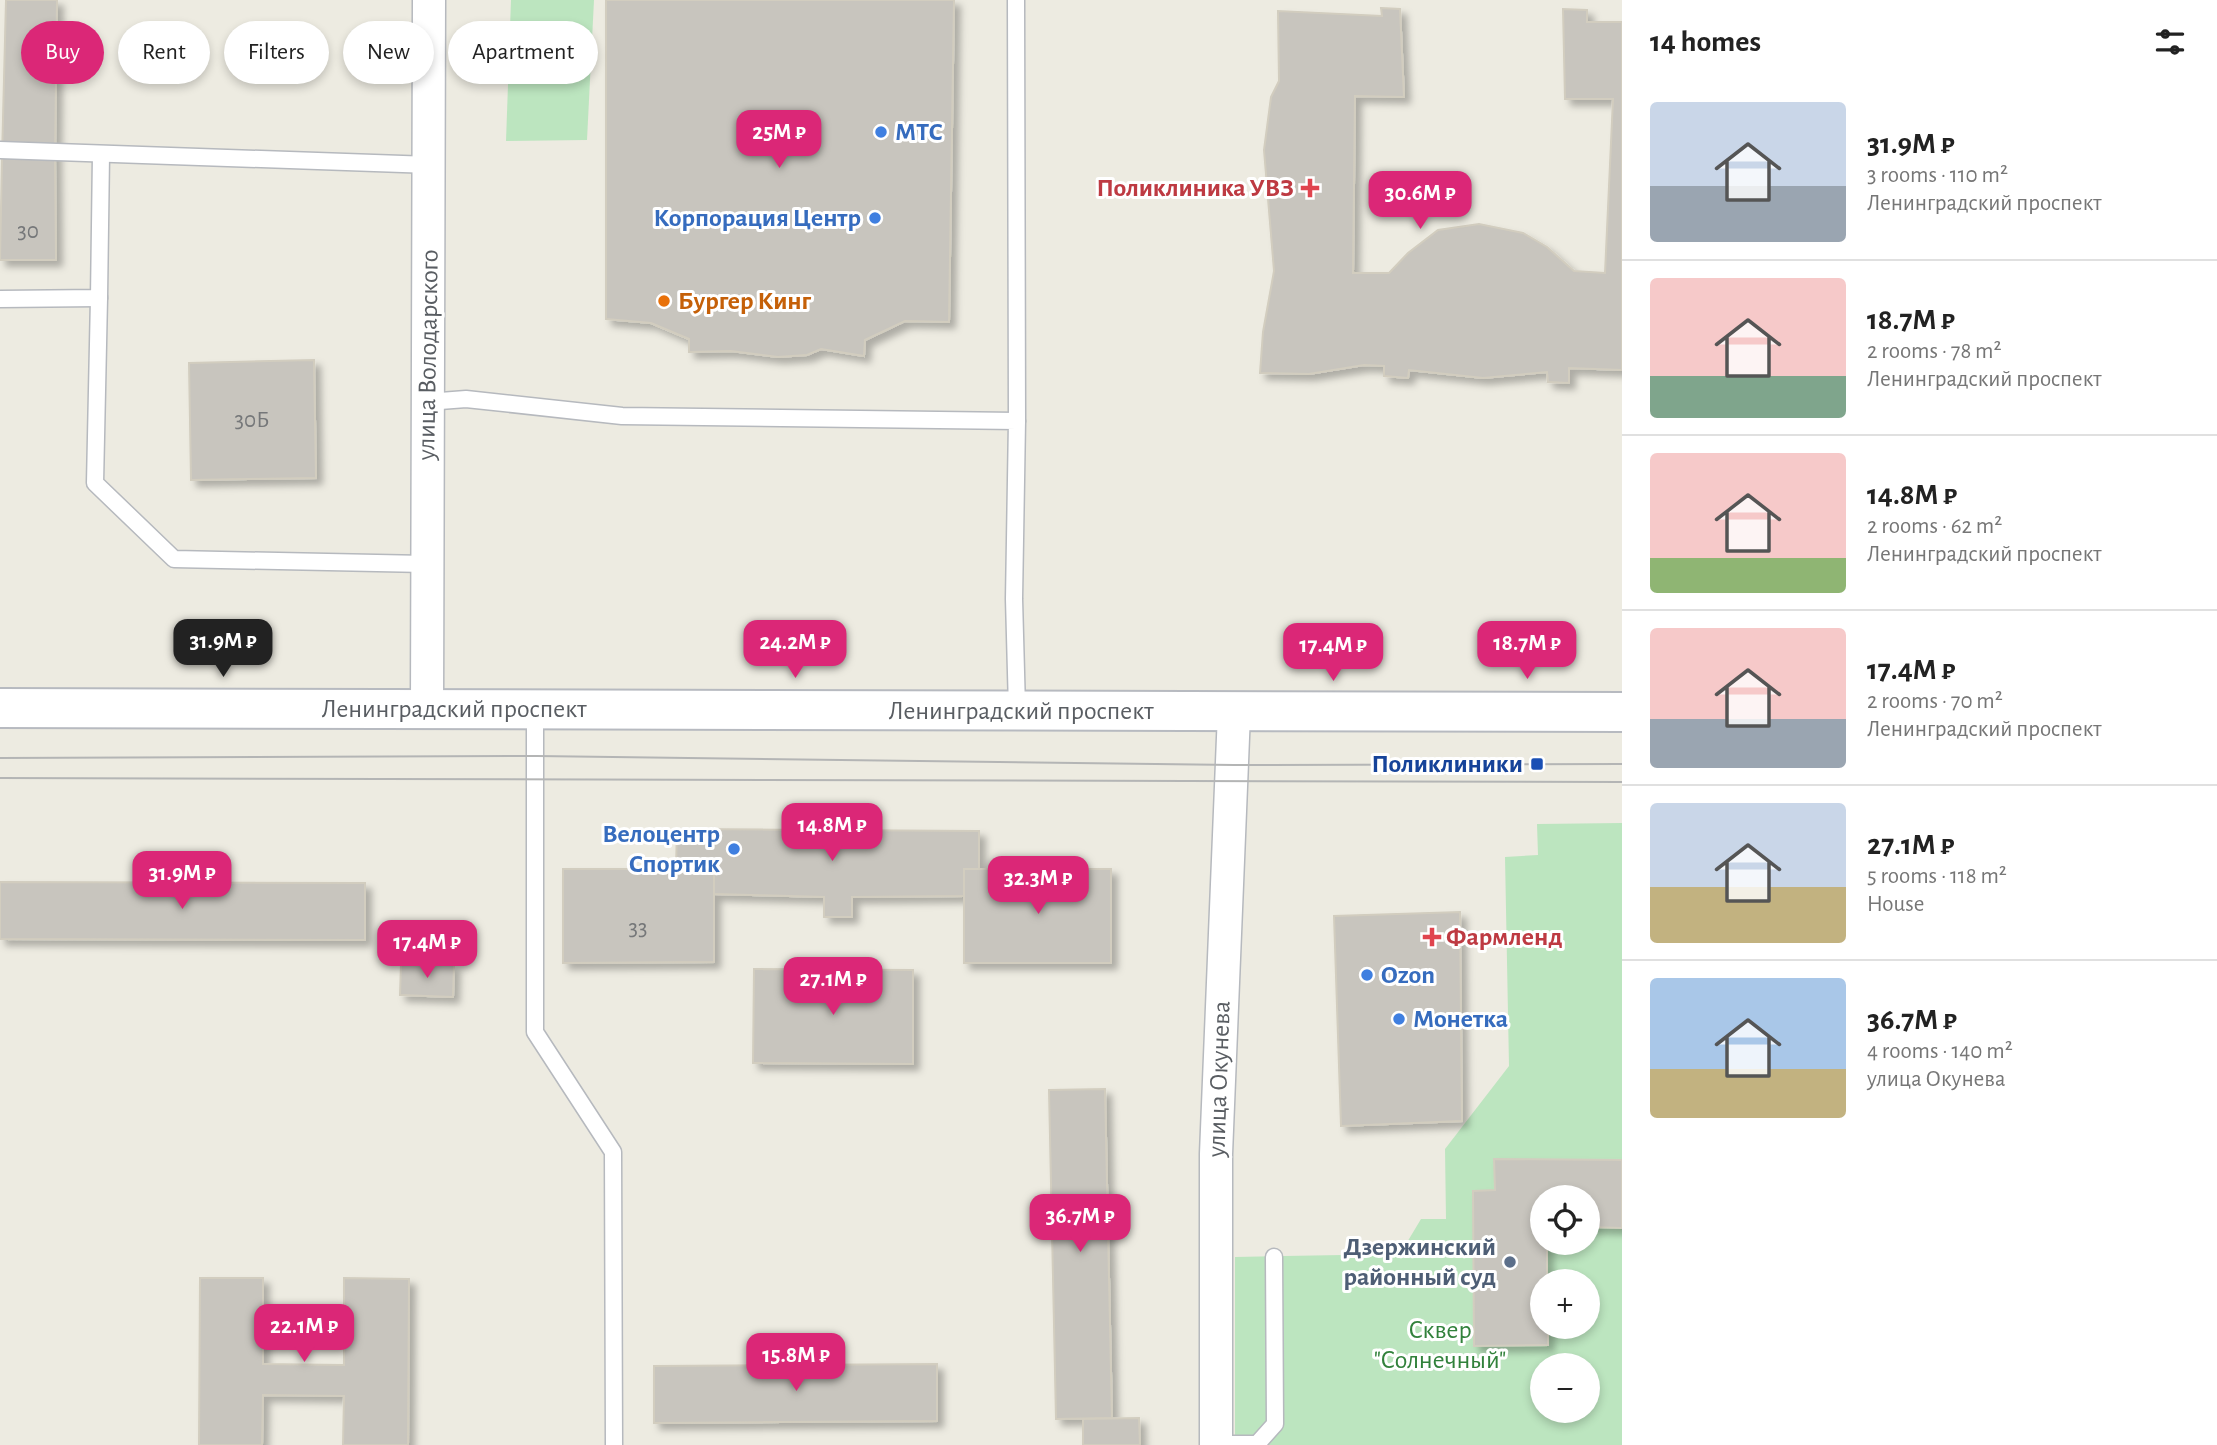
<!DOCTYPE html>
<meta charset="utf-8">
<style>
body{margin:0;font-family:"Alegreya Sans",sans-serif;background:#f2f2f2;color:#222;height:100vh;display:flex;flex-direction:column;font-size:26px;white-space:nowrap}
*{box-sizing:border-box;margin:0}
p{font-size:23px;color:#767676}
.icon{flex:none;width:38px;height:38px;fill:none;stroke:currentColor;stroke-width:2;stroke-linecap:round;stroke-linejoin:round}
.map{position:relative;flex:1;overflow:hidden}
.drawer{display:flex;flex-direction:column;background:#fff;width:595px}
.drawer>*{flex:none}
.banner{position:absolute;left:21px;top:21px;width:665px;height:63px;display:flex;gap:14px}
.controls{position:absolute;left:1530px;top:1185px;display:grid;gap:14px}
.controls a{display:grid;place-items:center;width:70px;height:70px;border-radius:50%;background:#fff;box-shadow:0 4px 10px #0003;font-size:35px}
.price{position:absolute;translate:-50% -60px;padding:0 16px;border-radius:14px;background:#db2777;color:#fff;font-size:23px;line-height:46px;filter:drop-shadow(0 2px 4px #0008)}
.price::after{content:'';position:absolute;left:50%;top:42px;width:21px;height:16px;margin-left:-10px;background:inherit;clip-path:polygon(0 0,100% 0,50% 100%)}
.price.selected{background:#222;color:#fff}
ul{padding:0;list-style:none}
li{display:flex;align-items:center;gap:21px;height:175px;padding:0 28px}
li+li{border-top:2px solid #e0e0e0}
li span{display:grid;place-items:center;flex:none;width:196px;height:140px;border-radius:7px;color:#555}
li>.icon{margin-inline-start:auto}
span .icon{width:84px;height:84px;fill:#fffc;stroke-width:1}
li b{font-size:30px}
h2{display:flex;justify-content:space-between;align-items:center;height:84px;padding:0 28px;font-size:30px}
.tag{padding:0 24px;border-radius:32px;background:#fff;box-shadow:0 4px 10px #0003;font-size:24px;line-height:63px}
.tag.selected{background:#db2777;color:#fff}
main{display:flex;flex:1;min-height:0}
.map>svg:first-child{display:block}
</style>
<main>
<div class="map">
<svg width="1622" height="1445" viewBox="0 0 1622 1445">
<defs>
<filter id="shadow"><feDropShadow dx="6" dy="6" stdDeviation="3.5" flood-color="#0004"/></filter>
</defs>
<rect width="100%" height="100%" fill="#edebe1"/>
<g fill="#bce5bf" fill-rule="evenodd">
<path d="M511 0H594L587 140 506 141Z"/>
<path d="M1622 823V1445H1235V1257L1400 1254 1421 1219H1446L1445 1149 1509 1066 1505 857 1538 855 1537 824ZM1542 1197H1587V1242H1542ZM1542 1281H1587V1326H1542ZM1542 1365H1587V1410H1542Z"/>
</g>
<g fill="#c8c5be" stroke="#d2cdbf" stroke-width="2" filter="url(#shadow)">
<path d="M6 0H57L55 157 2 158Z"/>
<path d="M606 0H954L949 322 905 321 865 340 864 356 821 349 807 355 778 357 731 351 689 352V339L651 323 606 319Z"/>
<path d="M1381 8 1400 9 1404 97 1355 96 1353 273H1389L1408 253 1438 230 1479 224 1523 233 1547 247 1574 271 1605 273 1613 99H1565L1563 9 1587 10V22H1622V370L1569 368V383L1548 382 1547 372 1483 378 1409 370 1408 378 1384 376V366L1364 365 1309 374 1260 373 1263 332 1274 271 1264 150 1271 97 1279 81 1278 11 1382 16Z"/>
<path d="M55 157 56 260H0L2 158Z"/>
<path d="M314 360 316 478 191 480 189 363Z"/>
<path d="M677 829 979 831V869H964V896L852 897V917H824V897L714 894V869L676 868Z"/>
<path d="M563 869H714V962L563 963Z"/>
<rect x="964" y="869" width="147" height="94"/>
<path d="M0 882 365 883V940L0 939Z"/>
<path d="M1460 912 1462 1121 1341 1126 1334 916Z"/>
<path d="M401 963 454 965 453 997 400 995Z"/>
<path d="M754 969 913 970V1064L753 1063Z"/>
<path d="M1105 1089 1112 1418 1056 1419 1049 1090Z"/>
<path d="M1494 1159 1622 1160V1228L1587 1227V1197H1542V1242H1547V1281H1542V1326H1548V1345L1474 1346 1473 1191 1495 1190Z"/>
<path d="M200 1278H263V1364L344 1365V1278L409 1279 408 1445H343L344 1396 263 1395 262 1445H199Z"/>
<path d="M937 1364V1421L654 1423V1366Z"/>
<path d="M1139 1418 1140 1445H1083V1419Z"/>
</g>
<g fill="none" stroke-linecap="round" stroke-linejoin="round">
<g stroke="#b6b9be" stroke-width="19">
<g id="lane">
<path d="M1016 0 1017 421"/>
<path d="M0 150 431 165"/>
<path d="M99 298 95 483 174 559 426 564"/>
<path d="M0 299 99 298 101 155"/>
<path d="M427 402 466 399 622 416 1017 421 1014 599 1017 709"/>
<path d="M535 709V1032L613 1152 614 1445"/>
<path d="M1216 1444H1257L1275 1424 1274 1257"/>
</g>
</g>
<g stroke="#b6b9be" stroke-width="35">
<g id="street">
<path d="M427 709 429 0"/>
<path d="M1216 1445V1154L1234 713"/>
</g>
</g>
<g stroke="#b7bac0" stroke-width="42">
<path id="secondary" d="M0 708 1622 712"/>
</g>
<use href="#lane" stroke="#fff" stroke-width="16"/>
<use href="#street" stroke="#fff" stroke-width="32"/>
<use href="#secondary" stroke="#fff" stroke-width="38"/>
<g stroke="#b4b5b5" stroke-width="2">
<path d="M0 758 537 756 1234 765 1622 764"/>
<path d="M0 778 1622 782"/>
</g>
</g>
<g fill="#3f7fe0" stroke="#fff" stroke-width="2.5">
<circle cx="881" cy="132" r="7"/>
<circle cx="875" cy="218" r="7"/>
<circle cx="734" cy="849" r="7"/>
<circle cx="1367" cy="975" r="7"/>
<circle cx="1399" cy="1019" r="7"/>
</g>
<g fill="#e0444e" stroke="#fff" stroke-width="2.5">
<path d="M1306.5 177.5h7v7h7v7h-7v7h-7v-7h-7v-7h7z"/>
<path d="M1428.5 926.5h7v7h7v7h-7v7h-7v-7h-7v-7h7z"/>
</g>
<circle fill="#e8710a" stroke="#fff" stroke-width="2.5" cx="664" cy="301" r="7"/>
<rect fill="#1a4fb4" stroke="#fff" stroke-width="2.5" x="1530" y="757" width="14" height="14" rx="3.5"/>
<circle fill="#5c6f8a" stroke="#fff" stroke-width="2.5" cx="1510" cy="1262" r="7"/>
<g text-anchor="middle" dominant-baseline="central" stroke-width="6" stroke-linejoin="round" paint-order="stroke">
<g font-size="23" fill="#757779">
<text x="28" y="231">30</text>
<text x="252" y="420">30Б</text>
<text x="638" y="928">33</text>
</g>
<g font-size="26" font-weight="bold" fill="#366cbe" stroke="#fff" text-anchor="start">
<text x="895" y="132">МТС</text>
<text x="861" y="218" text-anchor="end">Корпорация Центр</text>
<text x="720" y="834" text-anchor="end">Велоцентр<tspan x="720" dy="30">Спортик</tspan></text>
<text x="1381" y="975">Ozon</text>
<text x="1413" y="1019">Монетка</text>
</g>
<g font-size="26" font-weight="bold" fill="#be3a42" stroke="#fff" text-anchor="end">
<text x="1294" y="188">Поликлиника УВЗ</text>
<text x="1446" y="937" text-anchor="start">Фармленд</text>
</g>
<g font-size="26" font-weight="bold" fill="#c56008" stroke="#fff" text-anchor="start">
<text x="678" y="301">Бургер Кинг</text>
</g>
<g font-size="26" fill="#595d62" stroke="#fff">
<text transform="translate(428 355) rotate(-89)">улица Володарского</text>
<text x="454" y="709">Ленинградский проспект</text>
<text x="1021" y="711">Ленинградский проспект</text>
<text transform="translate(1219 1079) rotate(-88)">улица Окунева</text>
</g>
<g font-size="26" font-weight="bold" fill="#164399" stroke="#fff" text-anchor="end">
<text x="1523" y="764">Поликлиники</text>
</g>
<g font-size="26" font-weight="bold" fill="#4e5e75" stroke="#fff" text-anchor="end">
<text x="1496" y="1247">Дзержинский<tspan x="1496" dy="30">районный суд</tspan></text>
</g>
<g font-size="26" fill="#31813b" stroke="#fff">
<text x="1440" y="1330">Сквер<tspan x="1440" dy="30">"Солнечный"</tspan></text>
</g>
</g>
</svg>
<div class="controls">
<a><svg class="icon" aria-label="locate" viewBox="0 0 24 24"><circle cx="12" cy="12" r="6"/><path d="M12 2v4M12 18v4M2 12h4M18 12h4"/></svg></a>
<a>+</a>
<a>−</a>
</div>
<b class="price" style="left:779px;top:170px">25M ₽</b>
<b class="price" style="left:1420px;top:231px">30.6M ₽</b>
<b class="price selected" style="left:223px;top:679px">31.9M ₽</b>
<b class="price" style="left:795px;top:680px">24.2M ₽</b>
<b class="price" style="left:1527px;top:681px">18.7M ₽</b>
<b class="price" style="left:1333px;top:683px">17.4M ₽</b>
<b class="price" style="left:832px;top:863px">14.8M ₽</b>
<b class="price" style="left:182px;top:911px">31.9M ₽</b>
<b class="price" style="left:1038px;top:916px">32.3M ₽</b>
<b class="price" style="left:427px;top:980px">17.4M ₽</b>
<b class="price" style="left:833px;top:1017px">27.1M ₽</b>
<b class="price" style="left:1080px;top:1254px">36.7M ₽</b>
<b class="price" style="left:304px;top:1364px">22.1M ₽</b>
<b class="price" style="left:796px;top:1393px">15.8M ₽</b>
<div class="banner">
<a class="tag selected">Buy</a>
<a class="tag">Rent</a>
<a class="tag">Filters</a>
<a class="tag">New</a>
<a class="tag">Apartment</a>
</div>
</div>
<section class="drawer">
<h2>14 homes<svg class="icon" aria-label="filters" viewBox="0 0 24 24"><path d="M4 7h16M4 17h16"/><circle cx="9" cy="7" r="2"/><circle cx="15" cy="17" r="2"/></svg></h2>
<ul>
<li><span style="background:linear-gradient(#c9d6e8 60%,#9aa5b1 0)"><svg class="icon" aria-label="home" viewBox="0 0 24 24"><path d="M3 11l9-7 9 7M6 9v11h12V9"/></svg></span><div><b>31.9M ₽</b><p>3 rooms · 110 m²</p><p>Ленинградский проспект</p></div></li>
<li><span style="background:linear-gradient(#f6c9c9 70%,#7fa58c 0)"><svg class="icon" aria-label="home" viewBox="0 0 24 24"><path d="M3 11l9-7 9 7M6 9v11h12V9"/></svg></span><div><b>18.7M ₽</b><p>2 rooms · 78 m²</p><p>Ленинградский проспект</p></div></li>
<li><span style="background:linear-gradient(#f6c9c9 75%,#8fb573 0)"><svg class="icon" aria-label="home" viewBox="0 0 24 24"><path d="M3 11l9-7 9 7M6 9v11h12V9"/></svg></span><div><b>14.8M ₽</b><p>2 rooms · 62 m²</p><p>Ленинградский проспект</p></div></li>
<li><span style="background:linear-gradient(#f6c9c9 65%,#9aa5b1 0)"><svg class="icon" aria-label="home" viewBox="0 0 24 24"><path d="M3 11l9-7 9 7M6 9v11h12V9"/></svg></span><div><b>17.4M ₽</b><p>2 rooms · 70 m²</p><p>Ленинградский проспект</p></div></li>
<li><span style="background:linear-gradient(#c9d6e8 60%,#c2b280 0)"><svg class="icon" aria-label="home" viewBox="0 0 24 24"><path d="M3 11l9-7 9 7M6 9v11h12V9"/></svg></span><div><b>27.1M ₽</b><p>5 rooms · 118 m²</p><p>House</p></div></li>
<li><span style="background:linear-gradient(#a9c7e8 65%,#c2b280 0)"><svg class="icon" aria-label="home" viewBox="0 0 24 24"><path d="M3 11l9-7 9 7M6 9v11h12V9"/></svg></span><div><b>36.7M ₽</b><p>4 rooms · 140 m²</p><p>улица Окунева</p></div></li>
</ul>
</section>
</main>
